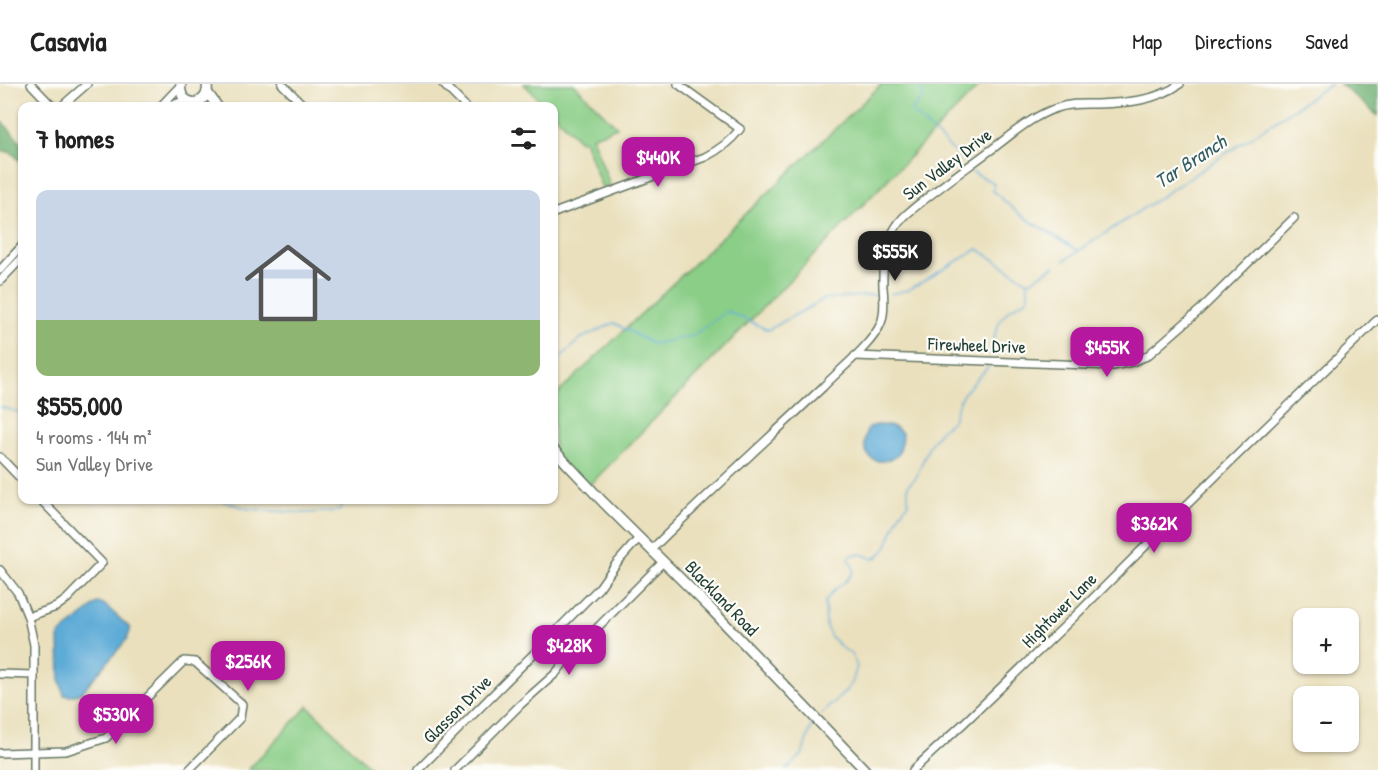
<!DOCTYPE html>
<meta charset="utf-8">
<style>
body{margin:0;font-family:"Patrick Hand",sans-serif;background:#f6f6f6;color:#222;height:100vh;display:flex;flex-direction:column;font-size:22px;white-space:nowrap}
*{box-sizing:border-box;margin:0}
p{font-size:20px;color:#767676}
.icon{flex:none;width:33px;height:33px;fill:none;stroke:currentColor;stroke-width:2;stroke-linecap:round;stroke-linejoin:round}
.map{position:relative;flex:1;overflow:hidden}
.side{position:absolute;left:18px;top:18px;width:540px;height:402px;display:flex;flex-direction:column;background:#fff;border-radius:12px;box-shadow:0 2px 4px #0004}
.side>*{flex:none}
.buttons{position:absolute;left:1293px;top:524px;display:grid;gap:12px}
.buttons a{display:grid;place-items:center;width:66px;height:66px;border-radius:12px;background:#fff;box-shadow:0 2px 4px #0004;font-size:30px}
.price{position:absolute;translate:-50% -51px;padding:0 14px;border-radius:12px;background:#b5179e;color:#fff;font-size:20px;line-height:39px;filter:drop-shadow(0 2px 3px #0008)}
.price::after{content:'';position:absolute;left:50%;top:36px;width:18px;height:14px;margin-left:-9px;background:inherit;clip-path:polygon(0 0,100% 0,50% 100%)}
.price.selected{background:#222;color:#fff}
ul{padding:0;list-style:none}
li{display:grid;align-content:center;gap:12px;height:318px;padding:0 18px}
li+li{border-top:2px solid #e0e0e0}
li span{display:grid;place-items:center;height:186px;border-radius:12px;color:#555}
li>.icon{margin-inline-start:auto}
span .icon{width:108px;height:108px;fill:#fffc;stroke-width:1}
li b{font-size:26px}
h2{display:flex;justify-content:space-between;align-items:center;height:72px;padding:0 18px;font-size:26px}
header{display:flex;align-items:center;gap:36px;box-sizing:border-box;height:84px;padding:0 30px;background:#fff;border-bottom:2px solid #e0e0e0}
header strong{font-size:28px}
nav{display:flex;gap:33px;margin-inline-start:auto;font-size:21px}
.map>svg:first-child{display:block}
</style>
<header>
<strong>Casavia</strong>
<nav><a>Map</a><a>Directions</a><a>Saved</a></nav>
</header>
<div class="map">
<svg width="1378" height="686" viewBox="0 0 1378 686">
<rect width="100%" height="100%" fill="#fdfcf7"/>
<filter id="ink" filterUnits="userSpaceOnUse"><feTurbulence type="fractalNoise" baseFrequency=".0167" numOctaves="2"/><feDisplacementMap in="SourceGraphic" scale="12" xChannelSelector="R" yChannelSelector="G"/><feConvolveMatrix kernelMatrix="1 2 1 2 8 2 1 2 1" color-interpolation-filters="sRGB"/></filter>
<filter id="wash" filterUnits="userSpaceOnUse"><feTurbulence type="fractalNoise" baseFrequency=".008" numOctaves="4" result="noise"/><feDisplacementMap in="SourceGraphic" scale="24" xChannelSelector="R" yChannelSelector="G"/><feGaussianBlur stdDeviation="1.35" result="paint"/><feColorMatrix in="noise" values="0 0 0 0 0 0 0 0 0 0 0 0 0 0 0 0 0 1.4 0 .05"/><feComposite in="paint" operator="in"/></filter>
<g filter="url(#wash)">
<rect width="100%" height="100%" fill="#eae0bd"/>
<g fill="#8ace87" stroke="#54865e" stroke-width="1.5">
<path d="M524 0H574L617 43 592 53 610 101 602 104 584 56 580 57 554 30V22H546Z"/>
<path d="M882 0H981L586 405 554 374V313Z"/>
<path d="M308 622 372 686H248Z"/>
</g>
<g fill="#6fb174" stroke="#477754" stroke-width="1.5">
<path d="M1340 0H1378V32Z"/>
<path d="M0 36 11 47 22 61V79L12 69 0 66Z"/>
</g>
<g fill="#5dabd7" stroke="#3e7486" stroke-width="1.5">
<path d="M876 341C886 341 895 341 902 349L901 362 898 371C874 387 857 369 868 344Z"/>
<path d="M97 519H101L105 521 129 543 130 547 127 555 82 608C76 611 71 613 64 611L60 597 59 551 84 531Z"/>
</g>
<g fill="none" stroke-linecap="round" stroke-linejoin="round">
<g stroke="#5dabd7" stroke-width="1.5">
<path d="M921 0 923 14 911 27 964 77"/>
<path d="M972 88 994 99 993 107 1019 130 1079 167"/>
<path d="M1065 176 1331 0"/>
<path d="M890 210 908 206 978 165 1028 198 1055 182"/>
<path d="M990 270C998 238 998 229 1028 215V200"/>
<path d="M554 280 580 255 614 239 653 260 692 252 727 227 768 246 824 215 876 211"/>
<path d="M0 323 22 329"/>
<path d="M220 416 249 425 303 429 339 427 345 416"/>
<path d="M821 630 843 610 852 599 857 582 851 570 841 563 831 553 826 543 825 518 835 505 845 498 853 489V483L848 474C856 467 864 471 873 475L879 472 886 464 900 429 908 420V401L916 394 929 362 940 347 953 336 958 320 963 310 989 282"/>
<path d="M786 686 802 671 812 640"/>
</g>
</g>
</g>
<g filter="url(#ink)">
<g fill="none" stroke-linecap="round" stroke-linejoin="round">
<g stroke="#667664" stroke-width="10">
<g id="street">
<path d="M31 0 51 21 54 22"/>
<path d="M282 0 304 22"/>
<path d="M443 0 465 22"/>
<path d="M62 22 87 0"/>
<path d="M161 22 180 2"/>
<path d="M170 22 186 16"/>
<path d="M554 129 705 73C719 66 730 58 740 45L678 0"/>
<path d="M0 186 22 162"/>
<path d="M0 197 22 174"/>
<path d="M855 272 1113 282 1132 278 1147 272 1200 226 1294 134"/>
<path d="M0 373 22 396"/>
<path d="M651 466C707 410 766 357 823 303 839 286 872 261 881 239 885 229 884 214 883 203 882 177 887 147 908 129 934 107 961 88 988 68 1009 53 1031 32 1057 24 1070 19 1084 20 1097 20 1126 19 1156 17 1180 0"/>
<path d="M0 486 18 509 28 533 34 561V686"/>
<path d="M28 533 56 523 67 515 102 479 41 416"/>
<path d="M0 590 34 591"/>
<path d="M0 669 66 667 106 654 184 577 195 578 242 620 240 634 189 686"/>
<path d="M418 686 599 504 616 480 639 454"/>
<path d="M455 686 520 621 556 589 569 572 663 478"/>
<path d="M913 686 964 639 1071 536 1229 379 1378 235"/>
</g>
</g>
<g stroke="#667664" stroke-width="12">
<g id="secondary">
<path d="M181 0C177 25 211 24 207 0"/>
<path d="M207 8 217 22"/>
<path d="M554 366 603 418 710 524 865 686"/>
</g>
</g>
<use href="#street" stroke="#fff" stroke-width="7"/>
<use href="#secondary" stroke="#fff" stroke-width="9"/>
</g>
</g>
<g text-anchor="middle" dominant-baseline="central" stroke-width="4.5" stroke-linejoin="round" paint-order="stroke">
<g font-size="18" fill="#1f3d34" stroke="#fdfcf7">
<text transform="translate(947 80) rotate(-37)">Sun Valley Drive</text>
<text transform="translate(977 261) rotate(2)">Firewheel Drive</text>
<text transform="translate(722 514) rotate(46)">Blackland Road</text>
<text transform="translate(1059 526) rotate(-45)">Hightower Lane</text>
<text transform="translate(457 625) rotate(-45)">Glasson Drive</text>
</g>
<g font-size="20" font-style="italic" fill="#325e65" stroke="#fdfcf7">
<text transform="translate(1190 77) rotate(-33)">Tar Branch</text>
</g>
</g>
</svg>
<div class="buttons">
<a>+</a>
<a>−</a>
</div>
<b class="price" style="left:658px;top:104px">$440K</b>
<b class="price selected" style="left:895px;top:198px">$555K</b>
<b class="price" style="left:1107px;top:294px">$455K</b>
<b class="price" style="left:1154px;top:470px">$362K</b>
<b class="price" style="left:569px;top:592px">$428K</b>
<b class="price" style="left:248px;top:608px">$256K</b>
<b class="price" style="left:116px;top:661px">$530K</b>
<section class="side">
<h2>7 homes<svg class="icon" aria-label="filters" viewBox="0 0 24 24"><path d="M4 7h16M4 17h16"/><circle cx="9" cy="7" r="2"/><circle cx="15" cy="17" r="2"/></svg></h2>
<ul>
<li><span style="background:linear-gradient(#c9d6e8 70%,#8fb573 0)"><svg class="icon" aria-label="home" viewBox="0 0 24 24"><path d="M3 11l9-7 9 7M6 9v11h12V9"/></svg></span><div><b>$555,000</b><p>4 rooms · 144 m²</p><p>Sun Valley Drive</p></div></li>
</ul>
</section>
</div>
